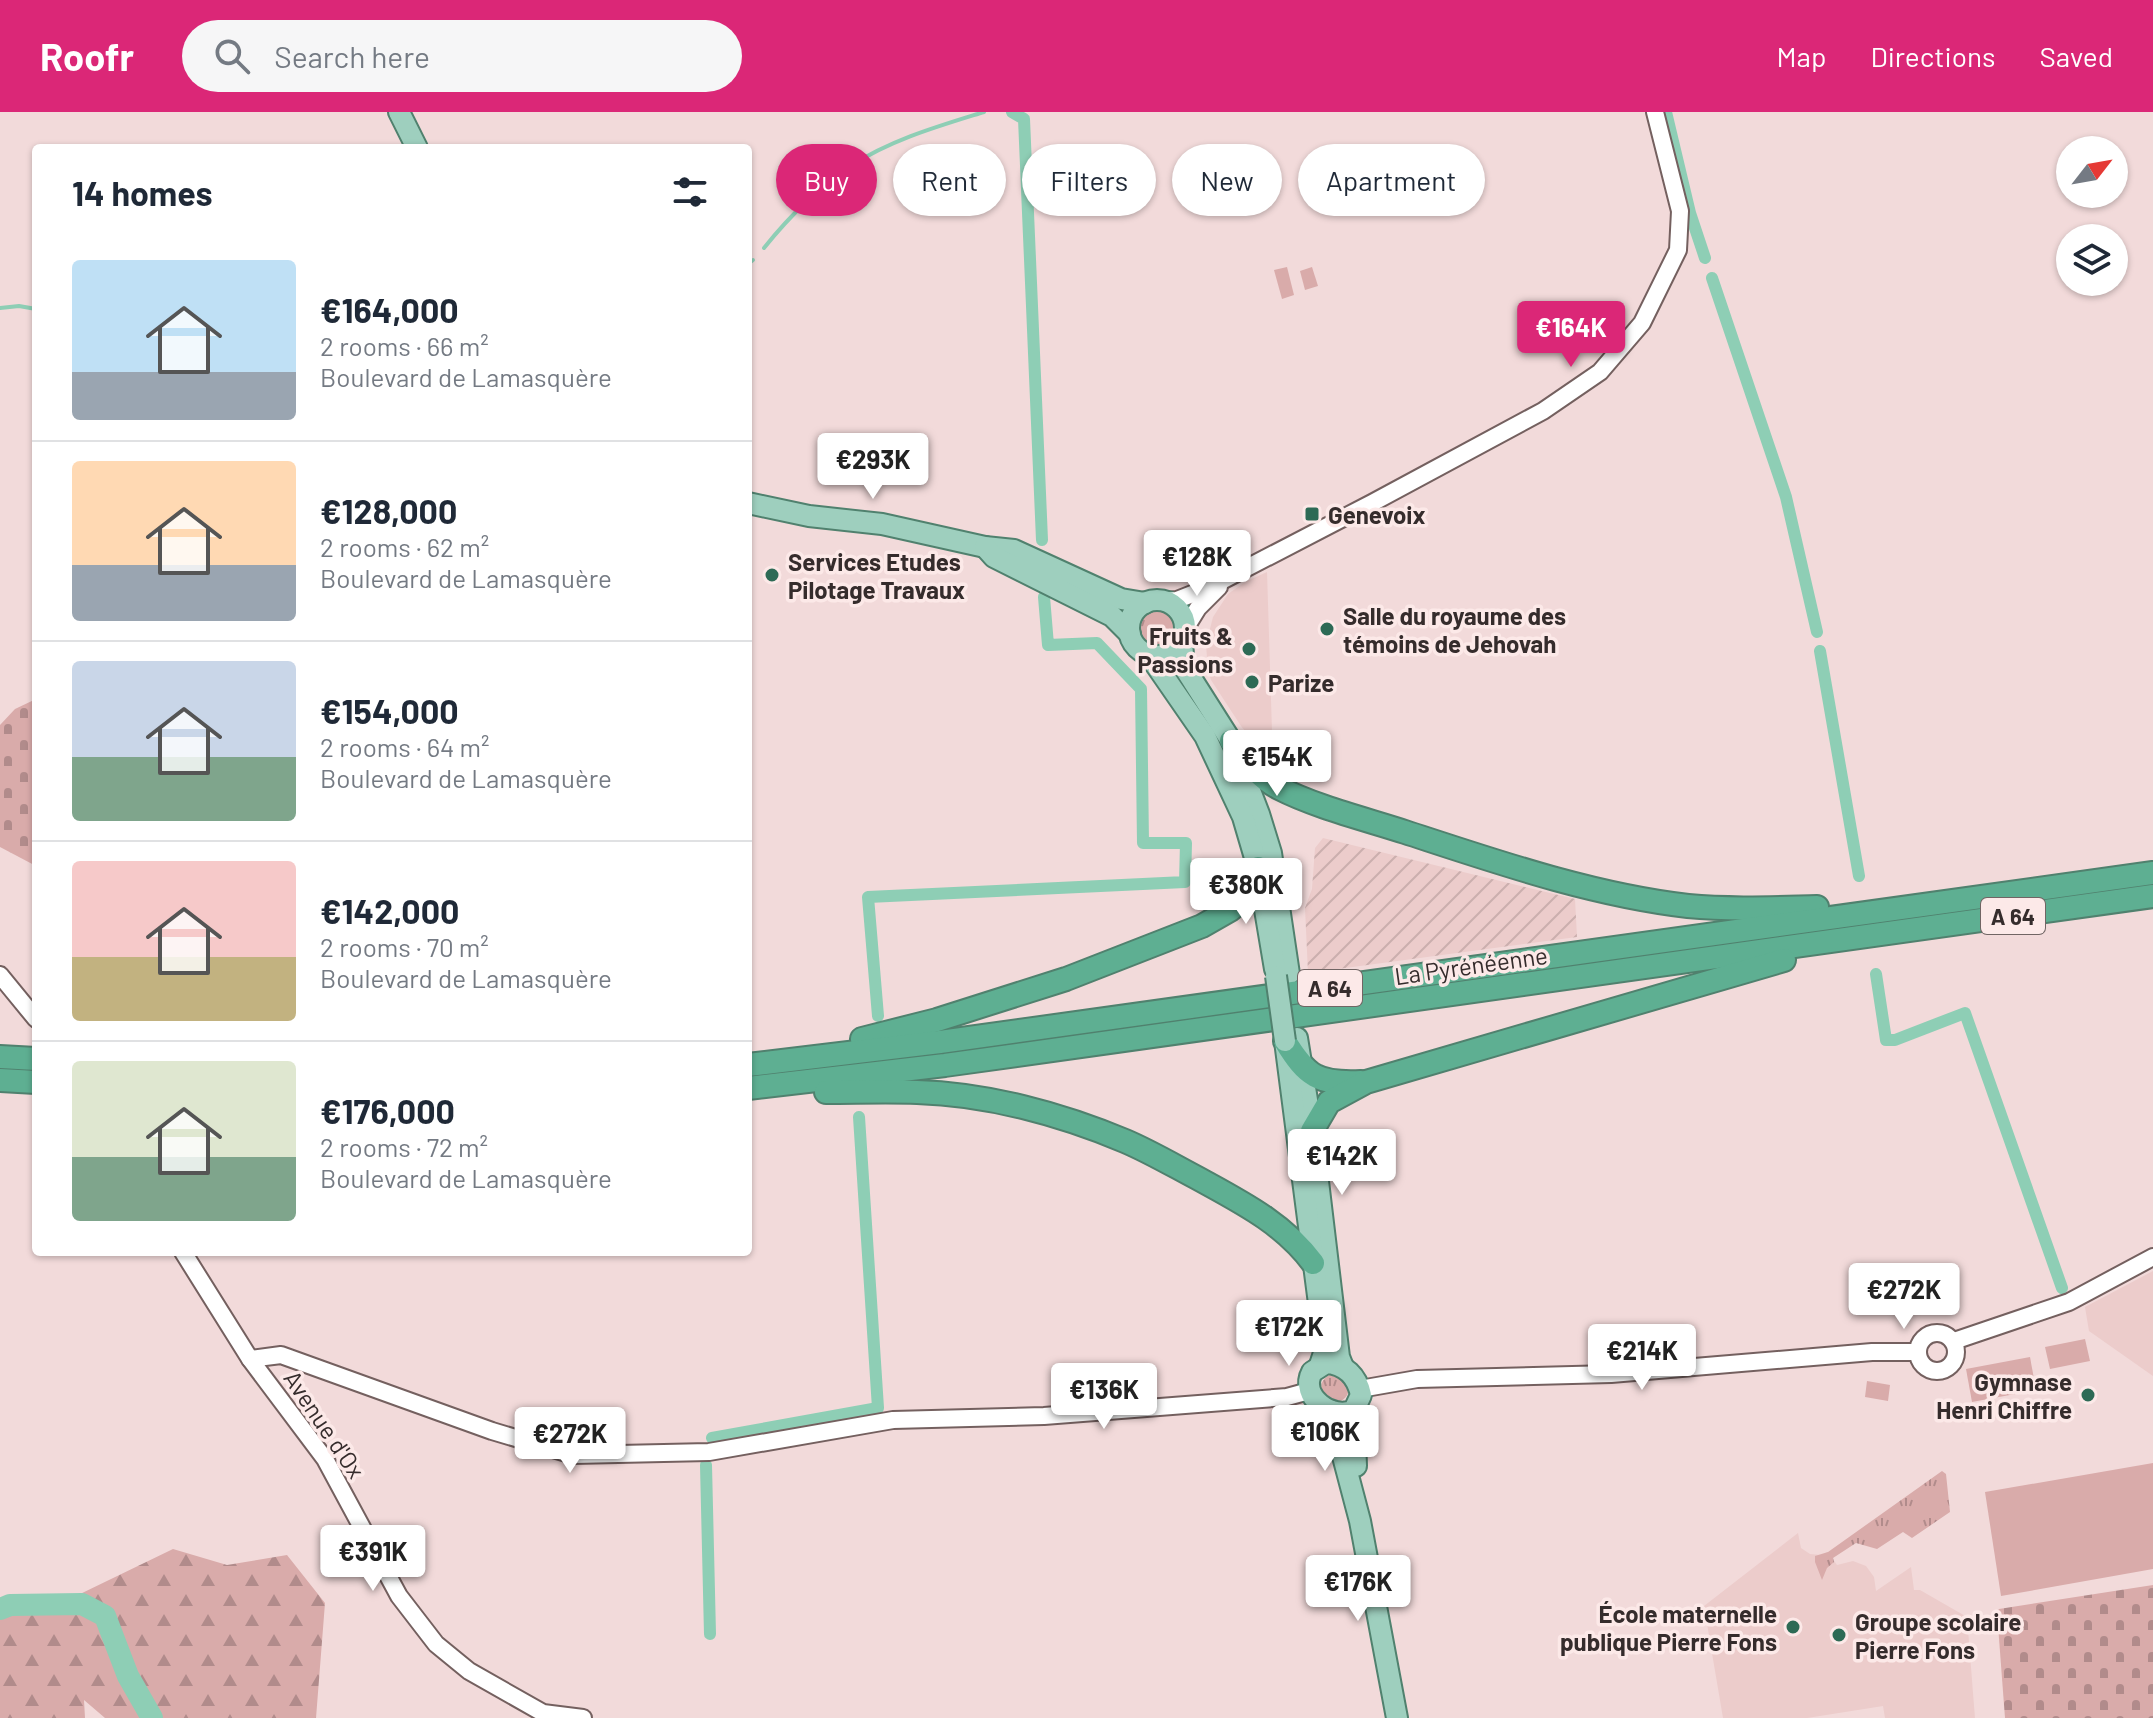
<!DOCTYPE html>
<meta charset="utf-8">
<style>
body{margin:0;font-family:Barlow,sans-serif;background:#f6f6f7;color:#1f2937;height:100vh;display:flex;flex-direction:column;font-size:30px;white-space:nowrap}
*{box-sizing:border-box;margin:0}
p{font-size:26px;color:#747a83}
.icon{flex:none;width:44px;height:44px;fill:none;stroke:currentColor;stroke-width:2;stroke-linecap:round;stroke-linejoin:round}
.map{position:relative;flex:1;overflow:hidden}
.details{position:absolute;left:32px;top:32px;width:720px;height:1112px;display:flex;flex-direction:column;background:#fff;border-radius:8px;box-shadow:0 2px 6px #0004}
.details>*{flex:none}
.hud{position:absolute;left:776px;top:32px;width:760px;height:72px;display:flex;gap:16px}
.needle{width:52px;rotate:59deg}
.tools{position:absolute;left:2056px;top:24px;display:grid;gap:16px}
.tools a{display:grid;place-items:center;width:72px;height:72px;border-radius:50%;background:#fff;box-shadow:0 2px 6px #0004;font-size:40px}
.price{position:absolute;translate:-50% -68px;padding:0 18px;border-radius:8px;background:#fff;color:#222;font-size:26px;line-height:52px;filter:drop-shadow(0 2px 4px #0008)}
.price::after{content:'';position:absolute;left:50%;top:48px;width:24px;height:18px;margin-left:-12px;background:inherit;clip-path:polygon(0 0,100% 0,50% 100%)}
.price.current{background:#db2777;color:#fff}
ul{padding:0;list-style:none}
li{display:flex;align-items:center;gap:24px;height:200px;padding:0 40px}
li+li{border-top:2px solid #e0e1e3}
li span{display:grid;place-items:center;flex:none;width:224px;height:160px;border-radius:8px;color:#555}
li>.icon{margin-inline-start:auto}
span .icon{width:96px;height:96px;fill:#fffc;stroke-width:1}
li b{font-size:34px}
h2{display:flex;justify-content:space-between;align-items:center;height:96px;padding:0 40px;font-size:34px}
.tag{padding:0 28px;border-radius:36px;background:#fff;box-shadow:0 2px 6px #0004;font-size:28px;line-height:72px}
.tag.current{background:#db2777;color:#fff}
header{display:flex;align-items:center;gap:48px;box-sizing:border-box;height:112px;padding:0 40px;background:#db2777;color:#fff}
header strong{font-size:38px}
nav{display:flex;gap:44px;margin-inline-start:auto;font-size:28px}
.search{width:560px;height:72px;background:#f6f6f7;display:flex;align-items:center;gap:20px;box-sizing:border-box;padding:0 28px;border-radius:44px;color:#747a83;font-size:30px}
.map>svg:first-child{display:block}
</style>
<header>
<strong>Roofr</strong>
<div class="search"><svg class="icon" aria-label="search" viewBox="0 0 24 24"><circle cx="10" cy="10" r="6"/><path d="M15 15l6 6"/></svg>Search here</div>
<nav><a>Map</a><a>Directions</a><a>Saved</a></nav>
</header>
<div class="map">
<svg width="2153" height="1606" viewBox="0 0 2153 1606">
<defs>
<pattern id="industrial-furrows" width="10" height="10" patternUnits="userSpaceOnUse" patternTransform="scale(2)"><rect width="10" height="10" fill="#eccccb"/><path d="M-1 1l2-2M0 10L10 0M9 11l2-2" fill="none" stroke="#cbafae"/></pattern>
<pattern id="grass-tufts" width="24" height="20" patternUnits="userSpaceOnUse" patternTransform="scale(2)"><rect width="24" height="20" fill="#d9abaa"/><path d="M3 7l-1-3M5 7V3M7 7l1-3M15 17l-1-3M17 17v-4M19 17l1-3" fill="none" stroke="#b18b8b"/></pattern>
<pattern id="forest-firs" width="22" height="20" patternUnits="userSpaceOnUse" patternTransform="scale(2)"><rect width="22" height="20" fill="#d9abaa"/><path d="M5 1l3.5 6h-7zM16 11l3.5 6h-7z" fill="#b18b8b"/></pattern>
<pattern id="cemetery-stones" width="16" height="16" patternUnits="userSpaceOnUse" patternTransform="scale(2)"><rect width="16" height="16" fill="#d9abaa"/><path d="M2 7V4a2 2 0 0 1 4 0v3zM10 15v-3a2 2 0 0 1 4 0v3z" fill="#b18b8b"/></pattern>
</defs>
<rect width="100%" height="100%" fill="#f2dada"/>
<g fill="#eccccb">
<path d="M1267 460 1273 651 1267 647 1241 614 1211 568 1208 559 1206 532 1213 505 1228 482 1245 470Z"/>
<path d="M2153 1159V1264L2089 1219 2085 1195Z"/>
<path d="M1798 1421 1801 1436 1810 1442 1821 1443 1828 1440 1837 1453 1853 1449 1866 1454 1874 1465 1876 1479 1911 1455 1914 1478H1920L1967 1505 1975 1606H1885L1883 1594 1807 1606H1723L1704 1494Z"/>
</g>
<path fill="url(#industrial-furrows)" d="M1323 726 1575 787 1577 825 1308 861 1305 796 1312 777 1315 736Z"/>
<g fill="url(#grass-tufts)">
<circle cx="1156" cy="517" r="19"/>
<circle cx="1335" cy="1276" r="14"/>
<path d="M1942 1359 1946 1362 1950 1400 1912 1426 1903 1420 1877 1437 1856 1431 1833 1446 1834 1450 1827 1456 1822 1468 1815 1450V1444L1828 1440Z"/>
</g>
<path fill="url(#forest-firs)" d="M173 1437 227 1453 287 1443 325 1491 316 1606H105L84 1588 85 1606H0V1489L78 1483Z"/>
<g fill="url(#cemetery-stones)">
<path d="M36 587V754L0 735V613L15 597Z"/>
<path d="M2153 1473V1606H2005L1997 1500 1999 1497Z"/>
</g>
<g fill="#d9abaa">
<path d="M1287 155 1294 183 1282 187 1274 158Z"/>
<path d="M1312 155 1318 174 1305 178 1300 159Z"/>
<path d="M2085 1227 2090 1249 2050 1257 2045 1235Z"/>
<path d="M2030 1245 2036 1278 1972 1290 1966 1257Z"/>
<path d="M1867 1269 1890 1273 1888 1289 1865 1285Z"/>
<path d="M2153 1351V1457L2001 1484 1985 1380Z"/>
</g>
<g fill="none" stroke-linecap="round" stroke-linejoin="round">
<g stroke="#8eceb5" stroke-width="4">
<path d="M764 136C788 106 818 76 851 54 890 28 939 14 984 0"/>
<path d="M748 152 753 148"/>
<path d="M0 196 19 194 36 197"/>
</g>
<g stroke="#8eceb5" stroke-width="12">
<path d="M1012 0 1024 7 1042 428"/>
<path d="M1666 0 1690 101 1705 146"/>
<path d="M1712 166 1786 385 1817 520"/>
<path d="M1820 539 1859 764"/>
<path d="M1876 862 1886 928H1895L1965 901 2062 1176"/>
<path d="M878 904 868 785 1185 770 1186 731H1143L1141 577 1097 531 1048 533 1044 485"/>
<path d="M712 1326 878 1296 859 1005"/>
<path d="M706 1353 710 1522"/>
</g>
<path stroke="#8eceb5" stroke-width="22" d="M0 1497 10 1493 82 1492 105 1504 128 1564 152 1606"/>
<g stroke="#74605f" stroke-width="20">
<g id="minor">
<path d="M1164 489 1177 488 1210 475 1372 391 1543 299 1600 260 1642 211 1678 138 1680 99 1655 0"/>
<path d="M1185 517 1198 496 1219 475"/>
<path d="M0 863 36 907"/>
<path d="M183 1140 250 1247 325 1347 399 1484 436 1532 469 1559 543 1601 583 1606"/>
<circle cx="1937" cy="1240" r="19"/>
<path d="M1954 1229 2069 1190 2153 1145"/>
<path d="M250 1247 281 1243 492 1319 573 1343 709 1340 893 1308 1044 1304 1287 1285 1309 1279"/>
<path d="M1360 1277 1417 1267 1611 1262 1872 1240H1918"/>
</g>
</g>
<g stroke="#50816e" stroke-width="24">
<g id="major">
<path d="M399 0 417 36"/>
<path d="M748 391 809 404 882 412 985 435 1014 438 1121 487 1145 491"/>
<path d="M985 435 994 445 1112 504 1130 522"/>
<circle cx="1157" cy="516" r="28"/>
<path d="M1182 530 1184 555 1231 629 1259 702 1271 741 1289 862"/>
<path d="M1149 543 1205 624 1243 705 1258 756 1275 857"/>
<path d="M1297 926 1312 1019 1339 1245 1343 1255"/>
<path d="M1285 929 1325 1238 1320 1253"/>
<path d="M1326 1251C1345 1252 1357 1264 1361 1283L1354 1298C1332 1309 1299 1284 1312 1260Z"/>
<path d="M1354 1298 1356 1354"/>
<path d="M1331 1299 1360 1409 1397 1606"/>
</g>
</g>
<g stroke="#50816e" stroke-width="26">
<g id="highway">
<path d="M1231 629C1246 647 1258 665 1279 676 1316 695 1365 707 1405 720 1497 750 1592 783 1688 794 1731 798 1774 796 1817 795"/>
<path d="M862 927 937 908 1066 867 1202 814 1230 798 1241 789 1254 771 1258 756"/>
<path d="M1285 929C1307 965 1318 972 1361 970"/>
<path d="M0 945 36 947"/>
<path d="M748 953 940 930 2153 761"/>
<path d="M0 968 36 970"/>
<path d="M748 976 945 953 2153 784"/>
<path d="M826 980C856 980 887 979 917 980 987 982 1061 1002 1125 1029 1151 1040 1176 1055 1201 1068 1243 1091 1284 1112 1313 1151"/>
<path d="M1312 1019 1329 990 1366 970 1784 848"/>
</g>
</g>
<use href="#minor" stroke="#fff" stroke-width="16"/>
<use href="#major" stroke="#9ecfbe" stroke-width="20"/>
<use href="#highway" stroke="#5eaf92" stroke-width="22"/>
<g stroke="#50816e" stroke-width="24" stroke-linecap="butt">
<path id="major-bridge" d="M1276 864 1285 929"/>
</g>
<use href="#major-bridge" stroke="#9ecfbe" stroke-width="20"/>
</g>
<g fill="#2d6a55" stroke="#fce9e8" stroke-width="3">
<rect x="1304" y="394" width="16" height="16" rx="4"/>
<circle cx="772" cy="463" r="8"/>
<circle cx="1327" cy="517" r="8"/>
<circle cx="1249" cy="537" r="8"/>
<circle cx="1252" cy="570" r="8"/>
<circle cx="2088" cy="1283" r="8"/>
<circle cx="1793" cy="1515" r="8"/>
<circle cx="1839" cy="1523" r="8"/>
</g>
<g text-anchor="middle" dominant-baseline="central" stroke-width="7" stroke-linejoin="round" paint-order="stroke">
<g fill="#fce9e8" stroke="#716564" stroke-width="2">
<rect x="1981" y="786" width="64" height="36" rx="6"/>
<rect x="1298" y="858" width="64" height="36" rx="6"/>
</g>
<g font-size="22" font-weight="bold" fill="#352c2c">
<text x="2013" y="804">A 64</text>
<text x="1330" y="876">A 64</text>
</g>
<g font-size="24" font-weight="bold" fill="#352c2c" stroke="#fce9e8" text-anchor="start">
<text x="1328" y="402">Genevoix</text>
<text x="788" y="449">Services Etudes<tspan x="788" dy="28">Pilotage Travaux</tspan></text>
<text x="1343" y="503">Salle du royaume des<tspan x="1343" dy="28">témoins de Jehovah</tspan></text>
<text x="1233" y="523" text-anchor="end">Fruits &amp;<tspan x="1233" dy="28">Passions</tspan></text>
<text x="1268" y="570">Parize</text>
<text x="2072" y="1269" text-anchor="end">Gymnase<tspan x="2072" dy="28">Henri Chiffre</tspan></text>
<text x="1777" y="1501" text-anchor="end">École maternelle<tspan x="1777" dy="28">publique Pierre Fons</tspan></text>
<text x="1855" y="1509">Groupe scolaire<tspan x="1855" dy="28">Pierre Fons</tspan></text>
</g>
<g font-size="24" fill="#352c2c" stroke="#fce9e8">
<text transform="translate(1471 853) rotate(-8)">La Pyrénéenne</text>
<text transform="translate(325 1312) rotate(56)">Avenue d'Ox</text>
</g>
</g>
</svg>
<div class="tools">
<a><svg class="needle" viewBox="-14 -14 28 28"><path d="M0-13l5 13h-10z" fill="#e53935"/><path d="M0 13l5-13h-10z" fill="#747a83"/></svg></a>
<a><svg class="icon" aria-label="layers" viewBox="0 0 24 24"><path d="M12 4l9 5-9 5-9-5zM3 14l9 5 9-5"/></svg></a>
</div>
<b class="price current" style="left:1571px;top:257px">€164K</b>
<b class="price" style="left:873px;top:389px">€293K</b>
<b class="price" style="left:1197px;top:486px">€128K</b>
<b class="price" style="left:1277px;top:686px">€154K</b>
<b class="price" style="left:1246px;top:814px">€380K</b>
<b class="price" style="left:1342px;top:1085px">€142K</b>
<b class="price" style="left:1904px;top:1219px">€272K</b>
<b class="price" style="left:1289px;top:1256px">€172K</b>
<b class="price" style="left:1642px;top:1280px">€214K</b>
<b class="price" style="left:1104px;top:1319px">€136K</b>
<b class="price" style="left:1325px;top:1361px">€106K</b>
<b class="price" style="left:570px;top:1363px">€272K</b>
<b class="price" style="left:373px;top:1481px">€391K</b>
<b class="price" style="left:1358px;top:1511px">€176K</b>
<div class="hud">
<a class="tag current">Buy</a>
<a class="tag">Rent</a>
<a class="tag">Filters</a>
<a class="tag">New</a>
<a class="tag">Apartment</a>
</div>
<section class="details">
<h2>14 homes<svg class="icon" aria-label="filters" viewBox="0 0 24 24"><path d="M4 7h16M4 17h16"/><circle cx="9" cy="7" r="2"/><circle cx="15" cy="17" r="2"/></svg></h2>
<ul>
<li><span style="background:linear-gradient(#bfe0f5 70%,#9aa5b1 0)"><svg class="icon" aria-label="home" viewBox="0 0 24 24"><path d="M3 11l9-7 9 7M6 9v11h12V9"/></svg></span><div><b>€164,000</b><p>2 rooms · 66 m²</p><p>Boulevard de Lamasquère</p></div></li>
<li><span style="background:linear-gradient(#ffd9b3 65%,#9aa5b1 0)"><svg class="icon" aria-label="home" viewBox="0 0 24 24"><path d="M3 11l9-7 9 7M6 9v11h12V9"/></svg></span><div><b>€128,000</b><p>2 rooms · 62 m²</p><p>Boulevard de Lamasquère</p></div></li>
<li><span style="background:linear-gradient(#c9d6e8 60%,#7fa58c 0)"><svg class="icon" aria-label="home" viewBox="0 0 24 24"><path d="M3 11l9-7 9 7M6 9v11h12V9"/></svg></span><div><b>€154,000</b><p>2 rooms · 64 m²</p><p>Boulevard de Lamasquère</p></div></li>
<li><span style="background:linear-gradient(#f6c9c9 60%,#c2b280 0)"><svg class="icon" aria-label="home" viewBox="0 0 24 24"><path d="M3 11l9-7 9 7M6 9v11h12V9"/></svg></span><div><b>€142,000</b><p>2 rooms · 70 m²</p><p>Boulevard de Lamasquère</p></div></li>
<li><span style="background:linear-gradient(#dfe7d0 60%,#7fa58c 0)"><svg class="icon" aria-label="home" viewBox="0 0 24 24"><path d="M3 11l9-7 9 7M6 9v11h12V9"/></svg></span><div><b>€176,000</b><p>2 rooms · 72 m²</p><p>Boulevard de Lamasquère</p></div></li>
</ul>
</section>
</div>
